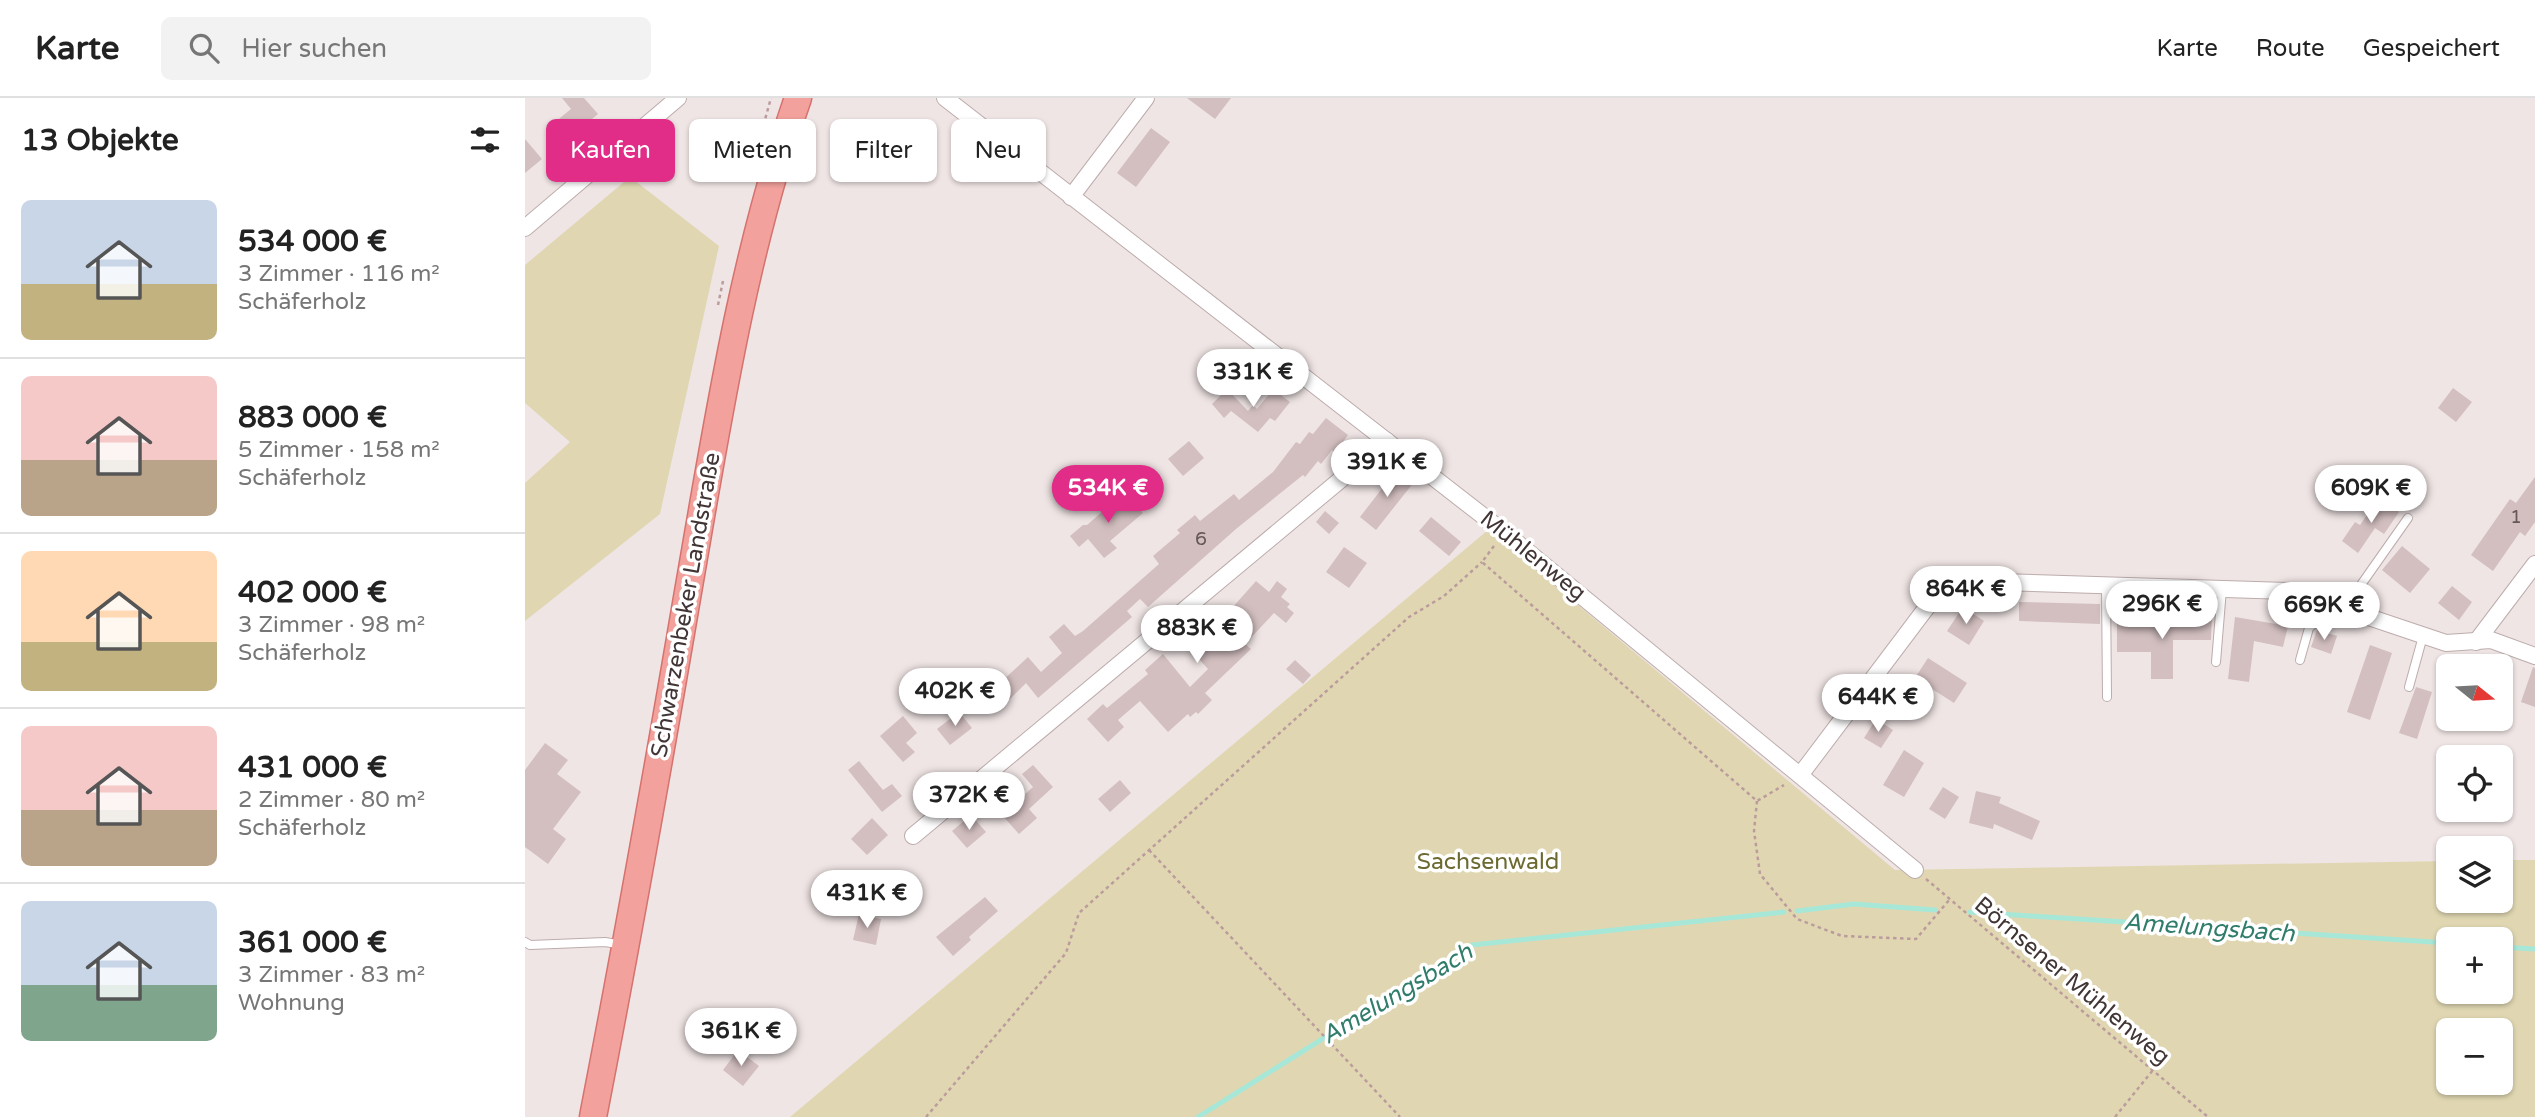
<!DOCTYPE html>
<html lang="de">
<meta charset="utf-8">
<style>
body{margin:0;font-family:"Varela Round",sans-serif;background:#f2f2f2;color:#222;height:100vh;display:flex;flex-direction:column;font-size:26px;white-space:nowrap}
*{box-sizing:border-box;margin:0}
p{font-size:23px;color:#767676}
.icon{flex:none;width:38px;height:38px;fill:none;stroke:currentColor;stroke-width:2;stroke-linecap:round;stroke-linejoin:round}
.map{position:relative;flex:1;overflow:hidden}
.side{display:flex;flex-direction:column;background:#fff;width:525px}
.side>*{flex:none}
.banner{position:absolute;left:21px;top:21px;width:665px;height:63px;display:flex;gap:14px}
.needle{width:46px;rotate:108deg}
.fabs{position:absolute;left:1911px;top:556px;display:grid;gap:14px}
.fabs a{display:grid;place-items:center;width:77px;height:77px;border-radius:10px;background:#fff;box-shadow:0 2px 5px #0004;font-size:35px}
.price{position:absolute;translate:-50% -60px;padding:0 16px;border-radius:24px;background:#fff;color:#222;font-size:23px;line-height:46px;filter:drop-shadow(0 2px 4px #0008)}
.price::after{content:'';position:absolute;left:50%;top:42px;width:21px;height:16px;margin-left:-10px;background:inherit;clip-path:polygon(0 0,100% 0,50% 100%)}
.price.on{background:#e12c88;color:#fff}
ul{padding:0;list-style:none}
li{display:flex;align-items:center;gap:21px;height:175px;padding:0 21px}
li+li{border-top:2px solid #e0e0e0}
li span{display:grid;place-items:center;flex:none;width:196px;height:140px;border-radius:10px;color:#555}
li>.icon{margin-inline-start:auto}
span .icon{width:84px;height:84px;fill:#fffc;stroke-width:1}
li b{font-size:30px}
h2{display:flex;justify-content:space-between;align-items:center;height:84px;padding:0 21px;font-size:30px}
.chip{padding:0 24px;border-radius:10px;background:#fff;box-shadow:0 2px 5px #0004;font-size:24px;line-height:63px}
.chip.on{background:#e12c88;color:#fff}
header{display:flex;align-items:center;gap:42px;box-sizing:border-box;height:98px;padding:0 35px;background:#fff;border-bottom:2px solid #e0e0e0}
header strong{font-size:33px}
nav{display:flex;gap:38px;margin-inline-start:auto;font-size:24px}
.search{width:490px;height:63px;background:#f2f2f2;display:flex;align-items:center;gap:18px;box-sizing:border-box;padding:0 24px;border-radius:10px;color:#767676;font-size:26px}
main{display:flex;flex:1;min-height:0}
.map>svg:first-child{display:block}
</style>
<header>
<strong>Karte</strong>
<div class="search"><svg class="icon" aria-label="search" viewBox="0 0 24 24"><circle cx="10" cy="10" r="6"/><path d="M15 15l6 6"/></svg>Hier suchen</div>
<nav><a>Karte</a><a>Route</a><a>Gespeichert</a></nav>
</header>
<main>
<section class="side">
<h2>13 Objekte<svg class="icon" aria-label="filters" viewBox="0 0 24 24"><path d="M4 7h16M4 17h16"/><circle cx="9" cy="7" r="2"/><circle cx="15" cy="17" r="2"/></svg></h2>
<ul>
<li><span style="background:linear-gradient(#c9d6e8 60%,#c2b280 0)"><svg class="icon" aria-label="home" viewBox="0 0 24 24"><path d="M3 11l9-7 9 7M6 9v11h12V9"/></svg></span><div><b>534 000 €</b><p>3 Zimmer · 116 m²</p><p>Schäferholz</p></div></li>
<li><span style="background:linear-gradient(#f6c9c9 60%,#b9a48a 0)"><svg class="icon" aria-label="home" viewBox="0 0 24 24"><path d="M3 11l9-7 9 7M6 9v11h12V9"/></svg></span><div><b>883 000 €</b><p>5 Zimmer · 158 m²</p><p>Schäferholz</p></div></li>
<li><span style="background:linear-gradient(#ffd9b3 65%,#c2b280 0)"><svg class="icon" aria-label="home" viewBox="0 0 24 24"><path d="M3 11l9-7 9 7M6 9v11h12V9"/></svg></span><div><b>402 000 €</b><p>3 Zimmer · 98 m²</p><p>Schäferholz</p></div></li>
<li><span style="background:linear-gradient(#f6c9c9 60%,#b9a48a 0)"><svg class="icon" aria-label="home" viewBox="0 0 24 24"><path d="M3 11l9-7 9 7M6 9v11h12V9"/></svg></span><div><b>431 000 €</b><p>2 Zimmer · 80 m²</p><p>Schäferholz</p></div></li>
<li><span style="background:linear-gradient(#c9d6e8 60%,#7fa58c 0)"><svg class="icon" aria-label="home" viewBox="0 0 24 24"><path d="M3 11l9-7 9 7M6 9v11h12V9"/></svg></span><div><b>361 000 €</b><p>3 Zimmer · 83 m²</p><p>Wohnung</p></div></li>
</ul>
</section>
<div class="map">
<svg width="2010" height="1019" viewBox="0 0 2010 1019">
<rect width="100%" height="100%" fill="#f0e5e5"/>
<g fill="#e0d7b2" fill-rule="evenodd">
<path d="M105 79 194 148 135 416 0 523V385L45 344 0 305V167Z"/>
<path d="M963 432 1370 772 1923 763V803H1976V762H2010V1019H265ZM1923 842H1976V894H1923ZM1923 933H1976V985H1923Z"/>
</g>
<g fill="none" stroke-linecap="round" stroke-linejoin="round">
<g stroke="#a7e7d7" stroke-width="5">
<path d="M1272 813 1329 806 1410 812"/>
<path d="M1445 814 1923 845"/>
<path d="M1976 849 2010 851"/>
<path d="M673 1019 947 847 1259 814"/>
</g>
</g>
<g fill="#d3bfc0">
<path d="M37 0H59L73 16 44 40 30 24 46 11Z"/>
<path d="M662 0H706L690 21Z"/>
<path d="M626 30 645 44 611 89 592 75Z"/>
<path d="M0 41 17 61 0 75Z"/>
<path d="M1928 290 1947 304 1931 324 1913 310Z"/>
<path d="M702 291 723 313 728 307 732 311 748 291 765 304 750 323 745 320 733 334 706 313 699 320 687 306Z"/>
<path d="M801 320 823 337 810 355 807 352 796 366 793 363 780 379 778 377 711 431 623 509 615 501 602 513 607 519 513 600 501 585 471 615 458 601 503 559 516 574 537 555 524 539 539 526 550 538 558 533 634 466 628 458 655 435 652 432 670 417 675 423 709 396 714 402 748 374 771 344 775 346 784 334 788 336Z"/>
<path d="M664 343 679 360 658 378 643 361Z"/>
<path d="M872 371 889 384 851 432 835 419Z"/>
<path d="M2010 379V424L2000 438 1995 434 1968 473 1946 457 1985 401 1991 405Z"/>
<path d="M600 394 618 415 585 443 592 450 579 460 563 441 554 449 545 438 558 427H562Z"/>
<path d="M1854 400 1874 414 1859 436 1850 430 1833 455 1817 443 1830 424 1835 427Z"/>
<path d="M800 413 814 425 804 436 791 424Z"/>
<path d="M906 419 936 444 924 458 894 433Z"/>
<path d="M1877 448 1905 471 1885 495 1857 472Z"/>
<path d="M819 449 842 465 824 490 801 474Z"/>
<path d="M731 483 744 494 752 483 762 491 756 499 765 506 762 509 769 515 761 525 749 515 720 546 726 551 680 595 687 602 673 616 671 614 665 619 663 616 643 634 615 603 593 622 599 629 583 644 562 621 578 606 582 610 623 576 620 572 638 556 665 589 683 571 674 561 680 555 666 541 677 530 684 536Z"/>
<path d="M1927 488 1947 504 1934 522 1913 505Z"/>
<path d="M1494 504 1575 506V526L1494 523Z"/>
<path d="M1438 509 1459 523 1444 547 1422 533Z"/>
<path d="M1664 516H1687L1686 542H1648V581H1626V554H1592V526L1664 527Z"/>
<path d="M1710 519 1763 528 1758 549 1729 543 1724 584 1703 581Z"/>
<path d="M1792 532 1812 538 1806 556 1786 549Z"/>
<path d="M1845 547 1867 555 1845 622 1822 614Z"/>
<path d="M1403 560 1442 585 1429 605 1390 580Z"/>
<path d="M770 562 786 577 778 586 761 571Z"/>
<path d="M2008 569 2010 570V609L1996 604Z"/>
<path d="M1891 589 1907 594 1892 641 1874 635Z"/>
<path d="M434 614 447 630 425 647 412 631Z"/>
<path d="M378 618 392 635 381 645 390 654 378 664 355 638Z"/>
<path d="M1351 621 1368 632 1356 650 1339 640Z"/>
<path d="M20 645 43 662 32 676 56 694 28 731 41 741 23 766 0 749V672Z"/>
<path d="M1379 652 1399 665 1379 699 1358 687Z"/>
<path d="M334 663 358 692 367 686 377 698 357 714 323 672Z"/>
<path d="M508 667 528 689 504 711 512 720 494 736 477 717 508 689 497 676Z"/>
<path d="M595 682 606 695 585 714 573 701Z"/>
<path d="M1418 689 1434 699 1420 721 1404 711Z"/>
<path d="M1451 693 1476 699 1474 705 1515 723 1507 742 1469 726 1468 731 1444 725Z"/>
<path d="M446 717 461 734 442 750 427 733Z"/>
<path d="M347 720 363 737 342 757 326 741Z"/>
<path d="M460 799 473 813 444 839 446 842 428 858 411 839Z"/>
<path d="M334 816 356 821 351 847 328 842Z"/>
<path d="M213 952 234 968 218 988 198 972Z"/>
</g>
<g fill="none" stroke-linecap="round" stroke-linejoin="round">
<g stroke="#bdacac" stroke-width="10">
<g id="service">
<path d="M1581 487 1582 599"/>
<path d="M1819 511 1883 420"/>
<path d="M1775 562 1784 530 1791 524 1797 504"/>
<path d="M1691 564 1697 491"/>
<path d="M1884 589 1898 538"/>
<path d="M0 844 5 847 80 844 98 847"/>
</g>
</g>
<g stroke="#bdacac" stroke-width="18">
<g id="minor">
<path d="M420 0 980 435 1390 772"/>
<path d="M546 99 621 0"/>
<path d="M0 130 153 0"/>
<path d="M1951 544 2010 466"/>
<path d="M1276 676 1411 497 1442 483 1766 493 1921 545 1966 542 2010 558"/>
<path d="M388 738 862 343"/>
</g>
</g>
<g stroke="#d5726e" stroke-width="29">
<path id="primary" d="M68 1019C102 844 133 670 163 494 192 328 217 160 273 0"/>
</g>
<g stroke="#bb9c9c" stroke-width="2.5" stroke-dasharray="3.5 3.5" stroke-linecap="butt">
<path d="M231 54 246 0"/>
<path d="M193 207 198 183"/>
<path d="M969 448 957 464 1232 703 1259 687"/>
<path d="M1232 703 1229 733 1235 776 1272 821 1317 838 1391 841 1425 801"/>
<path d="M624 752 875 1019"/>
<path d="M1401 781 1683 1019"/>
<path d="M401 1019 541 855 554 815 884 519 919 498 957 464"/>
<path d="M1590 1019 1628 972"/>
</g>
<use href="#service" stroke="#fff" stroke-width="8"/>
<use href="#minor" stroke="#fff" stroke-width="16"/>
<use href="#primary" stroke="#f2a19c" stroke-width="26"/>
</g>
<g text-anchor="middle" dominant-baseline="central" stroke-width="7" stroke-linejoin="round" paint-order="stroke">
<g font-size="19" fill="#665858">
<text x="1991" y="419">1</text>
<text x="676" y="441">6</text>
</g>
<g font-size="23" fill="#423536" stroke="#fff">
<text transform="translate(1008 458) rotate(39)">Mühlenweg</text>
<text transform="translate(161 507) rotate(-80)">Schwarzenbeker Landstraße</text>
<text transform="translate(1547 883) rotate(40)">Börnsener Mühlenweg</text>
</g>
<g font-size="23" fill="#6c6a30" stroke="#fff">
<text x="963" y="764">Sachsenwald</text>
</g>
<g font-size="24" font-style="italic" fill="#317d6b" stroke="#fff">
<text transform="translate(1684 830) rotate(4)">Amelungsbach</text>
<text transform="translate(872 896) rotate(-31)">Amelungsbach</text>
</g>
</g>
</svg>
<div class="fabs">
<a><svg class="needle" viewBox="-14 -14 28 28"><path d="M0-13l5 13h-10z" fill="#e53935"/><path d="M0 13l5-13h-10z" fill="#767676"/></svg></a>
<a><svg class="icon" aria-label="locate" viewBox="0 0 24 24"><circle cx="12" cy="12" r="6"/><path d="M12 2v4M12 18v4M2 12h4M18 12h4"/></svg></a>
<a><svg class="icon" aria-label="layers" viewBox="0 0 24 24"><path d="M12 4l9 5-9 5-9-5zM3 14l9 5 9-5"/></svg></a>
<a>+</a>
<a>−</a>
</div>
<b class="price" style="left:728px;top:311px">331K €</b>
<b class="price" style="left:862px;top:401px">391K €</b>
<b class="price on" style="left:583px;top:427px">534K €</b>
<b class="price" style="left:1846px;top:427px">609K €</b>
<b class="price" style="left:1441px;top:528px">864K €</b>
<b class="price" style="left:1637px;top:543px">296K €</b>
<b class="price" style="left:1799px;top:544px">669K €</b>
<b class="price" style="left:672px;top:567px">883K €</b>
<b class="price" style="left:430px;top:630px">402K €</b>
<b class="price" style="left:1353px;top:636px">644K €</b>
<b class="price" style="left:444px;top:734px">372K €</b>
<b class="price" style="left:342px;top:832px">431K €</b>
<b class="price" style="left:216px;top:970px">361K €</b>
<div class="banner">
<a class="chip on">Kaufen</a>
<a class="chip">Mieten</a>
<a class="chip">Filter</a>
<a class="chip">Neu</a>
</div>
</div>
</main>
